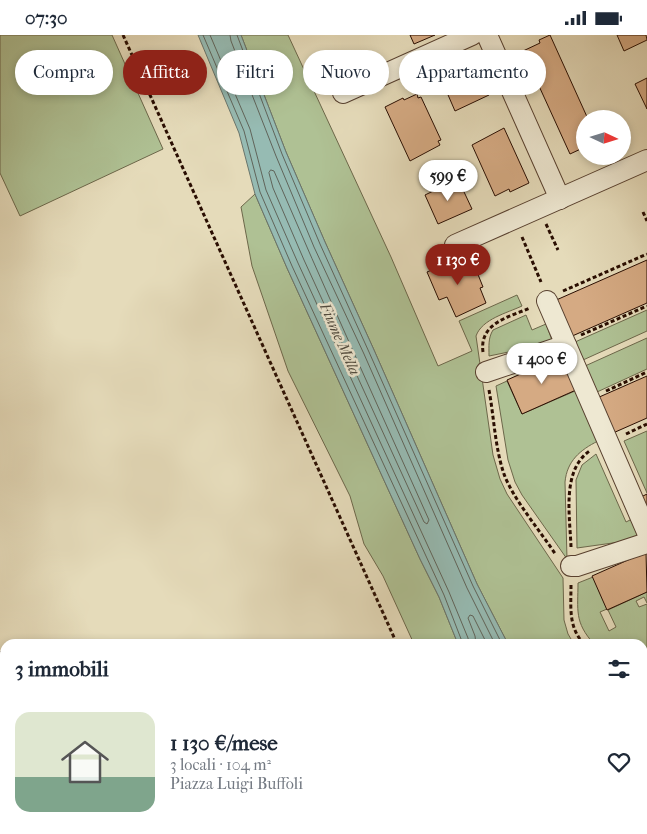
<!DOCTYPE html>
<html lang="it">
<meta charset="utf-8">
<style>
body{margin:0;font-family:"IM FELL French Canon",serif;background:#f6f6f7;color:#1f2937;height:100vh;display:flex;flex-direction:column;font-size:19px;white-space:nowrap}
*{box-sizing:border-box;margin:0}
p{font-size:16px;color:#747a83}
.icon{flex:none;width:28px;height:28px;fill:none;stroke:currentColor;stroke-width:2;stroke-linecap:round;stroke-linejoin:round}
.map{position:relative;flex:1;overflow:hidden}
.sheet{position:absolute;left:0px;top:604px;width:648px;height:196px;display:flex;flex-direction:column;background:#fff;border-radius:15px 15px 0 0;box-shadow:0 2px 8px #0003}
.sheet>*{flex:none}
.hud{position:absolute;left:15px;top:15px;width:618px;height:45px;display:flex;gap:10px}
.needle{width:32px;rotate:94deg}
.fabs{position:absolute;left:576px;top:75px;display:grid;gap:10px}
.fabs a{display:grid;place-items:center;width:55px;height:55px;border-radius:50%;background:#fff;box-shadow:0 2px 8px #0003;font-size:25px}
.price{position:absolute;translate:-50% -42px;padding:0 11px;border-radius:18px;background:#fff;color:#222;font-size:16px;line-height:32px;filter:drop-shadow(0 1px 2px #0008)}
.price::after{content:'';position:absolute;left:50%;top:30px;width:15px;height:11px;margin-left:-8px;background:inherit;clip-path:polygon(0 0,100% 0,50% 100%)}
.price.on{background:#8f2418;color:#fff}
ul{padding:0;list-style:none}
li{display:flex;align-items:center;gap:15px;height:125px;padding:0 15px}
li span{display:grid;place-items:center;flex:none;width:140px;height:100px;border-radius:15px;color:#555}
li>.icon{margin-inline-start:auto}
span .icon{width:60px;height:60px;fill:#fffc;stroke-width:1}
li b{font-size:21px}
h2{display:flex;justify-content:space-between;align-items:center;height:60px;padding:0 15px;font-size:21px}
.chip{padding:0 18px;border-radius:22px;background:#fff;box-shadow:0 2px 8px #0003;font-size:18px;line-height:45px}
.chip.on{background:#8f2418;color:#fff}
.status{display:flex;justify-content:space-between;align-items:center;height:35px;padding:0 25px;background:#fff;direction:ltr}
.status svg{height:14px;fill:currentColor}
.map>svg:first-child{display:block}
</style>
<div class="status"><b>07:30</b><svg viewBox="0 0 49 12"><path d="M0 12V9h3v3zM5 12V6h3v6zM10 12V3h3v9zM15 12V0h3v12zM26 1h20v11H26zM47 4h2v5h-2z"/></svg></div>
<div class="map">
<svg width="647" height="799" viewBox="0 0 647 799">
<rect width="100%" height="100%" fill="#e5dbba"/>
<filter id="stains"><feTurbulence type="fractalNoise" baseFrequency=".004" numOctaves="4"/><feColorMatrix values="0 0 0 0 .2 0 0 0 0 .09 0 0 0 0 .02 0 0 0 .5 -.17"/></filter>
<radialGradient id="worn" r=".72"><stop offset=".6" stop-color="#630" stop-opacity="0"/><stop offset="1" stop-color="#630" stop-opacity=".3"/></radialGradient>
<g fill="#afc194" stroke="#6c674a">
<path d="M0 0H112L163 114 20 181 0 138Z"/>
<path d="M241 0H288L391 222 438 331 472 316 459 286 517 260 522 271C507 278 482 284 476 301L493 420 500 444 507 459 563 543 564 585 568 599 574 609H508L477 549 374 315 325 207 286 117Z"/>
<path d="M255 159 287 233 420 524 439 562 458 609H414L383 541 364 509 350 461 288 336 252 231 241 172Z"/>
<path d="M647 275V296L583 325 575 307Z"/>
<path d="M526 280 532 295 546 289 553 308 489 321C489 311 488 303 493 295Z"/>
<path d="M647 303V334L597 357 585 331Z"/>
<path d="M507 346 522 379 575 356 598 406C580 415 567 426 565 447L567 524 522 460 515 447 508 425 496 351Z"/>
<path d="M647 396V458L624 406Z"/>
<path d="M596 419 626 487 632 484 641 504 577 513 576 445 582 430Z"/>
<path d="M593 542 607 574 600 577 609 596 616 592 608 575 647 557V568L644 562 636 566 639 572 647 569V668L643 663 642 609H594C574 587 578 575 578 548Z"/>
<path d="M643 683 647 688V758L643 760Z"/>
<path d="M643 794 645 799H607L605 795Z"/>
<path d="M488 795H524L526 799H490Z"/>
</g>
<g fill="#96bbb3" stroke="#6a756c">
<path d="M198 0H241L286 117 325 207 374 315 477 549 508 609H458L439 562 420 524 287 233 255 159 239 98Z"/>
<path d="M558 795H605L607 799H560Z"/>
</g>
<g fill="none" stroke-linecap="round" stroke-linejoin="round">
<g stroke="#60645a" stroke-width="1">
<path d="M203 0 244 96 260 157 292 231 444 560 463 609"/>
<path d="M210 0 250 94 266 155 298 228 449 557 468 603 469 609"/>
<path d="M230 0 231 6 276 121 314 212 364 319 467 553 495 609"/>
<path d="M237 0 282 119 320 209 369 317 473 551 502 609"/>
<path d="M271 135 274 136C324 253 377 369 429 485L427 489 424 487 304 225 273 153 269 138Z"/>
<path d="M476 609 475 601 468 583 470 580 473 581 487 609"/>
</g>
</g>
<g fill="#d5aa83" stroke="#290d01">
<path d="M410 0H435L414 9Z"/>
<path d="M550 0 588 84H585V98L579 100 585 112 570 119 523 16 540 8 539 5Z"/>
<path d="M617 0H646L647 5 624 16Z"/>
<path d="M475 31 489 60 455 76 442 46Z"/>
<path d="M647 43V74L635 49Z"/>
<path d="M417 59 418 63 421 62 441 105 438 106 440 110 410 126 385 72 403 63 404 65Z"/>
<path d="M504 93 529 148 510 157 509 154 495 161 472 110Z"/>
<path d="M458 144 472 174 438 189 425 160Z"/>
<path d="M455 225 459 233 473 227 483 252 480 253 486 268 456 282 447 262 439 265 427 237Z"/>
<path d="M647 225V268L570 302 554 266Z"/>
<path d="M561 321 576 355 522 379 507 345Z"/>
<path d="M647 341V383L613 398 597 363Z"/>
<path d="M647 459V476L641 462Z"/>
<path d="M646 517 647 557 607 575 592 541Z"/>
</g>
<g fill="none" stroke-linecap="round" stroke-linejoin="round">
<g stroke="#58402f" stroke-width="22">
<g id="minor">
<path d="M487 0 560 164"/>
<path d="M343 58 472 0"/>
<path d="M455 210 647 125"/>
<path d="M547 266 647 497"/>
<path d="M486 337 566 310"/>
<path d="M571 531H577L647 508"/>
</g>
</g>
<g stroke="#290d01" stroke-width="30">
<g id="highway">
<path d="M0 631 5 639"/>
<path d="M0 691 5 700"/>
<path d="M0 718 5 728"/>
<path d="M58 795 60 799"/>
<path d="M108 795 112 799"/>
</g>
</g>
<g stroke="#290d01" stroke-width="3" stroke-dasharray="4 2.5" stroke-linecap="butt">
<path d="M123 0 397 609"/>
<path d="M643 177 647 186"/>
<path d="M546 189 558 215"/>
<path d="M522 202 541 247"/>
<path d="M563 256 647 219"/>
<path d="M581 300 647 271"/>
<path d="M483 317C479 288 509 282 530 273"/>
<path d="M489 355C494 382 495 413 504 439 513 464 541 497 556 520"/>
<path d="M606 356 647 337"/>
<path d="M626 399 647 389"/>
<path d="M571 512C570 481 561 434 591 415"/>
<path d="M571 550C571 572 568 592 584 609"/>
<path d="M642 672 647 677"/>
<path d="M478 795 479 799"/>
<path d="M488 795 490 799"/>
</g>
<use href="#minor" stroke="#eee8d2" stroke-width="20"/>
<use href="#highway" stroke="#e5dbba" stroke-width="28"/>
</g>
<g text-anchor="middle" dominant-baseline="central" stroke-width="5" stroke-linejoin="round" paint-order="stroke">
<g font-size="15" font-style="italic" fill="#4f4a3f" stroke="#eee8d2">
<text transform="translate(340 304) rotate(66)">Fiume Mella</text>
</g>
</g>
<rect width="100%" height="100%" filter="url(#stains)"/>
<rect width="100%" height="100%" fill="url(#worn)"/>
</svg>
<div class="fabs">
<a><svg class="needle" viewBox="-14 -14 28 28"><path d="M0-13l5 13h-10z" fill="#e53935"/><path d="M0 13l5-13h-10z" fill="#747a83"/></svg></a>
</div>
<b class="price" style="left:448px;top:167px">599 €</b>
<b class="price on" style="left:458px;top:251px">1 130 €</b>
<b class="price" style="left:542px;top:350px">1 400 €</b>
<div class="hud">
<a class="chip">Compra</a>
<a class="chip on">Affitta</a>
<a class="chip">Filtri</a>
<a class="chip">Nuovo</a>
<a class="chip">Appartamento</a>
</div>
<section class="sheet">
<h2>3 immobili<svg class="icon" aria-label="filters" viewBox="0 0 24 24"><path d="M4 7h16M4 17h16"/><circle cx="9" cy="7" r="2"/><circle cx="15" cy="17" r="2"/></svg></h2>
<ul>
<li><span style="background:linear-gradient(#dfe7d0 65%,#7fa58c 0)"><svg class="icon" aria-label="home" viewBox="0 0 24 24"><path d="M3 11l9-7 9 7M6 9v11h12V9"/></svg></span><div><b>1 130 €/mese</b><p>3 locali · 104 m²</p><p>Piazza Luigi Buffoli</p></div><svg class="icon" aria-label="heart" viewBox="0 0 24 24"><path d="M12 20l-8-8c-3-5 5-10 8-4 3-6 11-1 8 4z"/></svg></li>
</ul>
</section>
</div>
